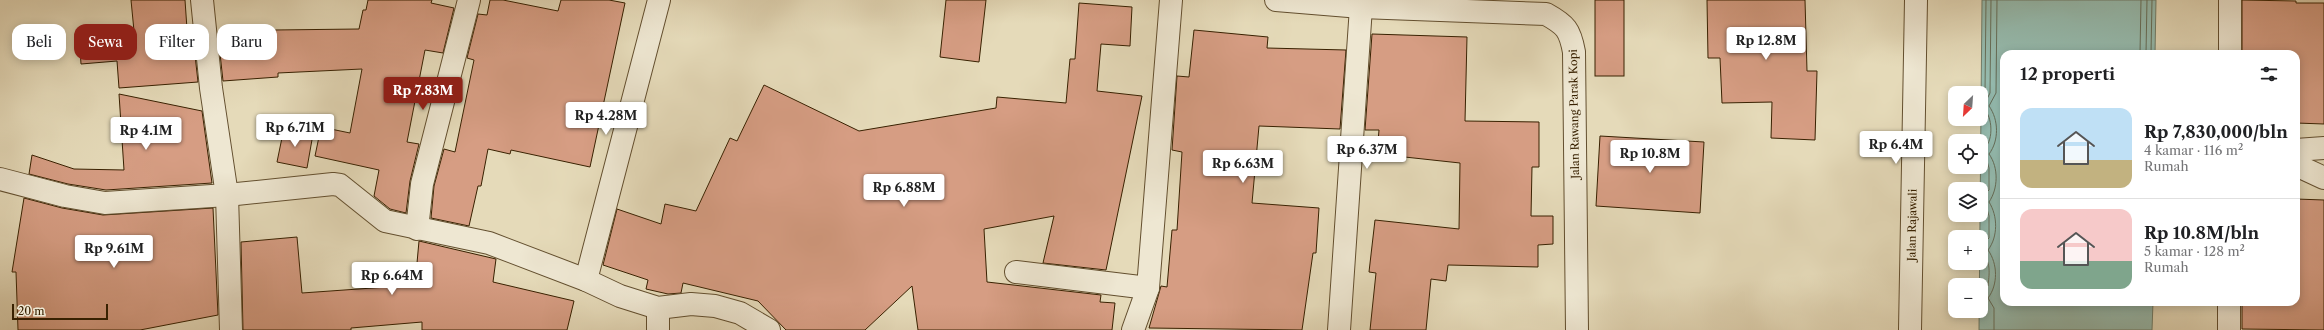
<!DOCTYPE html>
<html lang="id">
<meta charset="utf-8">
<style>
body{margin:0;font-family:"Libre Caslon Text",serif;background:#f2f2f2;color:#202124;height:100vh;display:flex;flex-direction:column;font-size:15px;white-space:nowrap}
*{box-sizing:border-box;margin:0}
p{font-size:13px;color:#757577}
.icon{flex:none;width:22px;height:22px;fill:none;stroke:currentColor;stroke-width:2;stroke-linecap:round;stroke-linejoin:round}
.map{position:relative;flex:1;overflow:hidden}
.sheet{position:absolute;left:2000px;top:50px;width:300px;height:256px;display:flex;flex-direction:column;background:#fff;border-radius:12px;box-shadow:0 2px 10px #0003}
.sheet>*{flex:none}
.top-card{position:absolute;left:12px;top:24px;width:380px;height:36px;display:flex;gap:8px}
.needle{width:26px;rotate:205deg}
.controls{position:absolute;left:1948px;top:86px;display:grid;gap:8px}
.controls a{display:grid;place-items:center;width:40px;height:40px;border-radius:8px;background:#fff;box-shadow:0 2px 10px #0003;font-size:20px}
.scale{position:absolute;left:12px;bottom:10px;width:96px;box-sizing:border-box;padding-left:4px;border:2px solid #382101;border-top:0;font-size:11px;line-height:14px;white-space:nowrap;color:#382101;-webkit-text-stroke:3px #eee7d2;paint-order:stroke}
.price{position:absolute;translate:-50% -34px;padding:0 9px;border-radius:4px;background:#fff;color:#222;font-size:13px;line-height:26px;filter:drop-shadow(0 1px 2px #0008)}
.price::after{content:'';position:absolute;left:50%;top:24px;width:12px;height:9px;margin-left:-6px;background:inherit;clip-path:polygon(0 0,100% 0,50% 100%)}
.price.selected{background:#8f2418;color:#fff}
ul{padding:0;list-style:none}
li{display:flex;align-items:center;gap:12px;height:100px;padding:0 20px}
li+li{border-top:1px solid #e0e0e0}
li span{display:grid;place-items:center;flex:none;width:112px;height:80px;border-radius:12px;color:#555}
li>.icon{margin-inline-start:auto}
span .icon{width:48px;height:48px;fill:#fffc;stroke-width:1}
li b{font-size:17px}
h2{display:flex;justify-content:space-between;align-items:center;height:48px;padding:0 20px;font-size:17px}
.tag{padding:0 14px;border-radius:12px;background:#fff;box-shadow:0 2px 10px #0003;font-size:14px;line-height:36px}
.tag.selected{background:#8f2418;color:#fff}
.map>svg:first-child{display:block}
</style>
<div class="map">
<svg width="2324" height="330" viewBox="0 0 2324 330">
<rect width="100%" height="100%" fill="#e5dab9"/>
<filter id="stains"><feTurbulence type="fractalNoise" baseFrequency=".005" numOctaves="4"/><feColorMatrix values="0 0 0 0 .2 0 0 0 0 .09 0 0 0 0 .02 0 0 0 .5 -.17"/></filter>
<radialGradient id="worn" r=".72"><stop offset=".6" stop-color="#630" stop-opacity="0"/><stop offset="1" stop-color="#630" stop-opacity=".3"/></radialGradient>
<path fill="#96bbae" stroke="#707d69" d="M1982 0H2156L2155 54H2004V302H2153L2152 330H1979Z"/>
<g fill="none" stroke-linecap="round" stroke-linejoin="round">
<g stroke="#676e58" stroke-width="1">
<path d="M2140 54 2141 0"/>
<path d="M2146 54 2147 0"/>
<path d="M2151 54 2152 0"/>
<path d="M1981 97 1985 92 1986 0"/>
<path d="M1981 102 1987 99 1990 93 1991 0"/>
<path d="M1981 110 1987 113C1993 123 1993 146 1981 150"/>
<path d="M1981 158 1987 161 1989 168V190L1981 198"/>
<path d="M1981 206 1987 209 1989 216V238L1981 246"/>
<path d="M1981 254C1992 259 1989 276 1988 286L1981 294"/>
<path d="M1994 330V308L1988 298C1998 285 1998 264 1988 250 1998 237 1998 216 1989 202 1998 189 1999 168 1989 154 1999 141 1999 120 1989 106L1996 93 1997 0"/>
</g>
</g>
<g fill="#d69d83" stroke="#382101">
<path d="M131 0H185L187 29 191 28 193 37 198 82 119 88 117 61 81 64 79 35 134 31Z"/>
<path d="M368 0H432L431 3 454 8 443 53 425 50 407 142 419 144 410 181 406 213 390 209 374 196 379 170 315 156 321 127 350 133 362 69 278 73V77L223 81 218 35 274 30 359 29 363 10H366Z"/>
<path d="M490 0H503L558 11 561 0H609L625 3 590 167 511 150 510 154 488 149 481 186H478L469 226 431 218 434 186 444 149 455 152 474 60 467 58 478 14 487 15Z"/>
<path d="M946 0H986L979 62 940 57Z"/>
<rect x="1595" y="0" width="29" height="76"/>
<path d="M1707 0H1805L1807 71H1817L1815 140 1771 138 1772 102 1722 103 1720 58H1708Z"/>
<path d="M2242 0 2296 1V3H2324V124L2296 123V54H2242Z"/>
<path d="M1079 3 1132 7 1130 46 1101 44 1097 91 1142 96 1106 270 1043 263 1054 216 984 229 987 282 1101 295 1100 302 1115 303 1112 330H918L912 286 865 330H786L758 301 683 283 681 293 668 294 646 289 648 280 603 265 617 209 661 224 665 204 696 211 730 138 737 141 764 85 859 131 996 108 997 97 1066 103 1070 59H1075Z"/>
<path d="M1194 30 1268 37 1267 48 1346 50 1340 129 1259 126 1252 203 1319 208 1316 253H1313L1302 330 1149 328 1161 286 1167 287 1172 230H1177L1182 152 1172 150 1177 76 1189 77Z"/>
<path d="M1372 34 1467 37 1465 121 1539 122V167H1532L1531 216H1553V244L1538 245V267L1448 265 1446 281 1431 279 1426 330H1370L1376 273 1369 272 1375 220 1459 229 1460 163 1377 154 1379 130H1365Z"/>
<path d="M119 94 202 111 212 183 106 190 68 184 29 174 32 155 74 169 124 170Z"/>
<path d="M284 128 313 134 307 168 277 162Z"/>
<path d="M1600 136 1704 142 1700 213 1596 206Z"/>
<path d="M24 198 62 208 103 215 213 208 218 315 140 330H18L16 272H12Z"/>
<path d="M2296 199 2324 200V330L2242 329V302H2296Z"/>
<path d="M297 237 302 293 415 285 419 241 496 259 493 282 574 301 567 330H422V322L351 328V330H243L241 242Z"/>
</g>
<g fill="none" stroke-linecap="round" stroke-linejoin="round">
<g stroke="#634f2f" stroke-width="24">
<g id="minor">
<path d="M202 0 211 88 227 195 231 330"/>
<path d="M1276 0 1361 7 1546 14C1566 25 1570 30 1574 52L1577 330"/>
<path d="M2230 0V54"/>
<path d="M2296 150 2324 148"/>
<path d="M2296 165 2324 178"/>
<path d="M0 179 65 196 105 203 227 195 333 184 340 185 385 221 489 243 586 280 620 296 658 308 691 304 715 306 740 313 769 330"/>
<path d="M417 229 422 184 469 0"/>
<path d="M1016 272 1148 288"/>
<path d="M586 280 659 0"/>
<path d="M658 330V308"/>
<path d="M1133 330 1148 288 1171 0"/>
<path d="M1339 330 1361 7"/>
<path d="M1910 330 1916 0"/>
<path d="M2229 330V302"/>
</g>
</g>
<use href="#minor" stroke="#eee7d2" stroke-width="22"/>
</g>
<g text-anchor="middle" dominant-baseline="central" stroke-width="3" stroke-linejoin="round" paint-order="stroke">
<g font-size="11" fill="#382101" stroke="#eee7d2">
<text transform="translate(1574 114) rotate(-91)">Jalan Rawang Parak Kopi</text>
<text transform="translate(1912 225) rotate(-89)">Jalan Rajawali</text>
</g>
</g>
<rect width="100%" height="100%" filter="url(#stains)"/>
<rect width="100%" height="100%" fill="url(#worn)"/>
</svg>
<div class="controls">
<a><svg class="needle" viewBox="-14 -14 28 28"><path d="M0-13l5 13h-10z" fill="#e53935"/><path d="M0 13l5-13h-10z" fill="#757577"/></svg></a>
<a><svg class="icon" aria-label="locate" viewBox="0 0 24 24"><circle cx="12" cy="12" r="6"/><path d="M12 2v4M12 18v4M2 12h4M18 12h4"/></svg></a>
<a><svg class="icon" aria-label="layers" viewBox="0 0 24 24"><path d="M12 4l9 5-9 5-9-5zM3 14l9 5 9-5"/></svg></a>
<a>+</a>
<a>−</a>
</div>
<div class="scale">20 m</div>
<b class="price" style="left:1766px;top:61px">Rp 12.8M</b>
<b class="price selected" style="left:423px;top:111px">Rp 7.83M</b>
<b class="price" style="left:606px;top:136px">Rp 4.28M</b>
<b class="price" style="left:295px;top:148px">Rp 6.71M</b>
<b class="price" style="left:146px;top:151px">Rp 4.1M</b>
<b class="price" style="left:1896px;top:165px">Rp 6.4M</b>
<b class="price" style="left:1367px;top:170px">Rp 6.37M</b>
<b class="price" style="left:1650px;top:174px">Rp 10.8M</b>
<b class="price" style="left:1243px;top:184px">Rp 6.63M</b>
<b class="price" style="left:904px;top:208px">Rp 6.88M</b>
<b class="price" style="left:114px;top:269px">Rp 9.61M</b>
<b class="price" style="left:392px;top:296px">Rp 6.64M</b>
<div class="top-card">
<a class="tag">Beli</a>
<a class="tag selected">Sewa</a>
<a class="tag">Filter</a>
<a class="tag">Baru</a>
</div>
<section class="sheet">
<h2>12 properti<svg class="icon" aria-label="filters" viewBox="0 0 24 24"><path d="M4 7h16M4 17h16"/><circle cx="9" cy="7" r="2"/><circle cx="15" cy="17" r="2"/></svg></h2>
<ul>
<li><span style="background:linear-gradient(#bfe0f5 65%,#c2b280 0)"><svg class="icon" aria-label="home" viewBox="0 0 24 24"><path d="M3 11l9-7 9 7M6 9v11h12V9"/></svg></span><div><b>Rp 7,830,000/bln</b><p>4 kamar · 116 m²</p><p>Rumah</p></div></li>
<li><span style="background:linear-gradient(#f6c9c9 65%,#7fa58c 0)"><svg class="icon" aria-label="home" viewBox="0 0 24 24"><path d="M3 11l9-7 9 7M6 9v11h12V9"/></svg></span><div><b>Rp 10.8M/bln</b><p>5 kamar · 128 m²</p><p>Rumah</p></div></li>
</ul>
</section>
</div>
